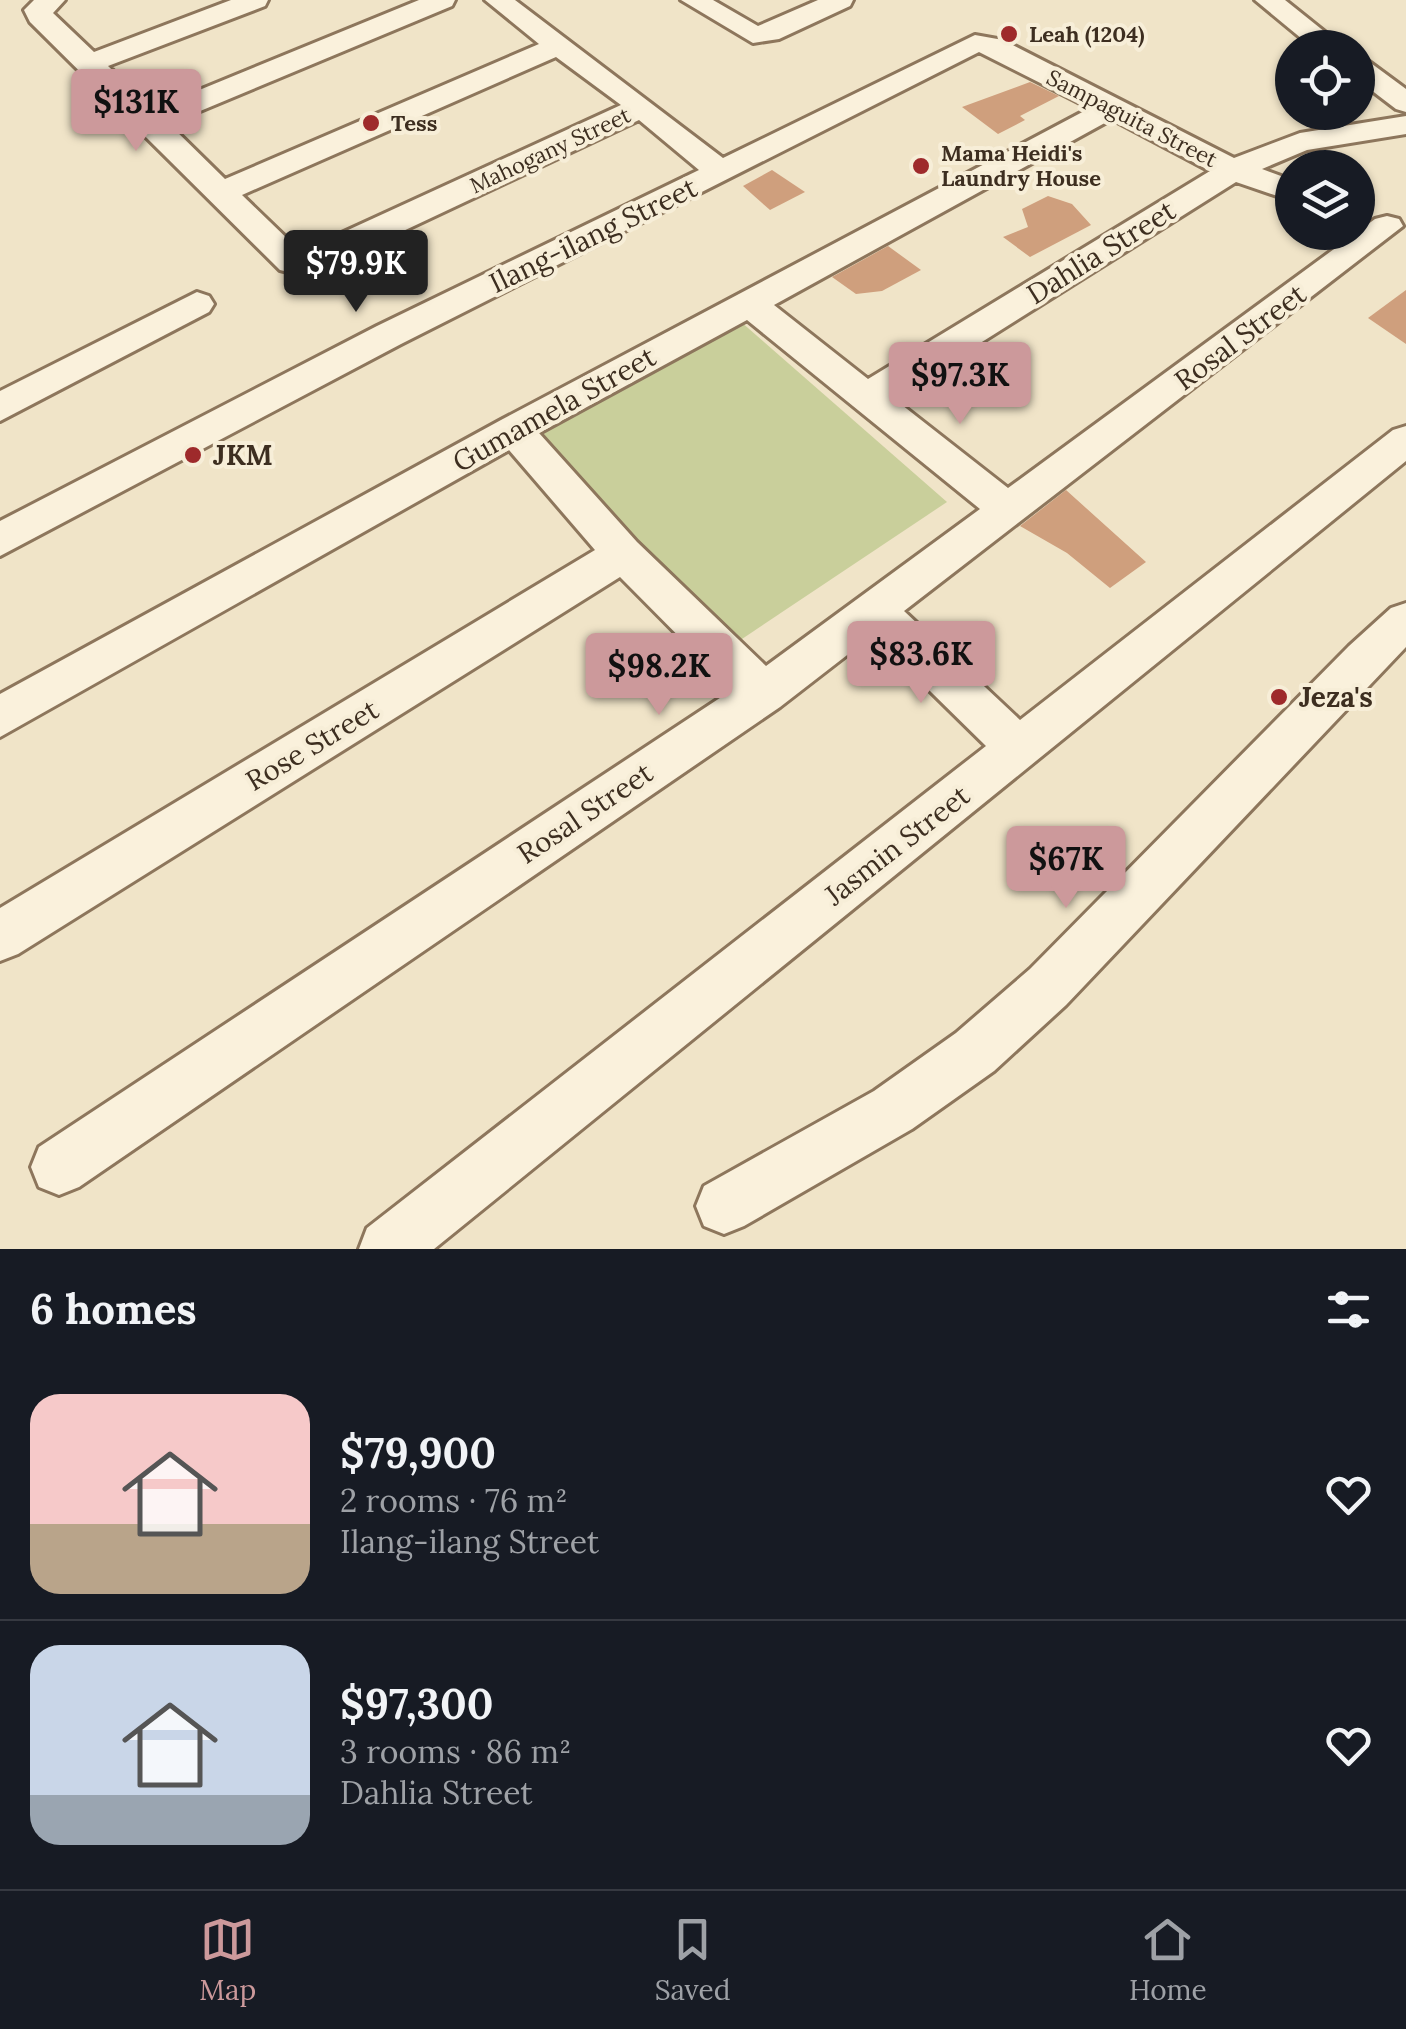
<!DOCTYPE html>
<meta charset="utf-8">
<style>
body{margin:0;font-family:Lora,serif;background:#20242c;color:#f1f3f6;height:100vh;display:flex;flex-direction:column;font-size:38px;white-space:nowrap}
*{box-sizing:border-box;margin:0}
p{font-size:32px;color:#9ea1a6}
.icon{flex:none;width:55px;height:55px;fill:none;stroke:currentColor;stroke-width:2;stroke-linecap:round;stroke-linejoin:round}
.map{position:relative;height:1249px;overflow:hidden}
.drawer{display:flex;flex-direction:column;background:#171b24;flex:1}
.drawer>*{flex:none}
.fabs{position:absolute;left:1275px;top:30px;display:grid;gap:20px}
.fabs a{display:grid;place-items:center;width:100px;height:100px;border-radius:50%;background:#171b24;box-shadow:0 2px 8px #0004;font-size:50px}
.price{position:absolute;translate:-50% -85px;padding:0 22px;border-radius:10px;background:#cc999b;color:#111;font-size:32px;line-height:65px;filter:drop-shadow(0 2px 5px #0008)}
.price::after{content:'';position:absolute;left:50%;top:60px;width:30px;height:22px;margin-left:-15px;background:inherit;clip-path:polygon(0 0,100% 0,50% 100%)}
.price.on{background:#222;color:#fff}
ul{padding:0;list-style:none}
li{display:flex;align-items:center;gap:30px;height:250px;padding:0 30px}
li+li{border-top:2px solid #363941}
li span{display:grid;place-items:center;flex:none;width:280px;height:200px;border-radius:30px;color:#555}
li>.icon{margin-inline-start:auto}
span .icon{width:120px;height:120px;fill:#fffc;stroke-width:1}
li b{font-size:42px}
h2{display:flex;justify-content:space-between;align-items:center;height:120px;padding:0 30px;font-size:42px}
.menu{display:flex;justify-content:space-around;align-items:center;height:140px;border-top:2px solid #363941;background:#171b24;font-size:28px;color:#9ea1a6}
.menu a{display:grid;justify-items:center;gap:5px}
.menu .on{color:#cc999b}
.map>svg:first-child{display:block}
</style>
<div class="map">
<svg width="1406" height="1249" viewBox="0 0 1406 1249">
<rect width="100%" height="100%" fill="#f0e4c8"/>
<path fill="#c9cf9b" d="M740 321 947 502 727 649 530 434Z"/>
<g fill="#cf9f7d">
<path d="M1030 82 1059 96 1020 116 1025 120 998 134 962 107Z"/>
<path d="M772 170 805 192 770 210 743 186Z"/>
<path d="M1048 196 1072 204 1091 225 1030 257 1003 237 1028 227 1022 209Z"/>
<path d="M888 246 921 270 882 291 856 294 832 277Z"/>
<path d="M1406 290V344L1368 318Z"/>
<path d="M1066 490 1146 562 1110 588 1067 553 1020 526Z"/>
</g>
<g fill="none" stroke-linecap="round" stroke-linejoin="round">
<g stroke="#8d765c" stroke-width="6">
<g id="minor">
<path d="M34 0H65L53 13 94 52 231 0H268L265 6 108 66 153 109 419 0H455L452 6 169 124 225 179 539 44 485 0H515L723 158 975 35 1003 40 1234 158 1300 133 1406 116V134L1307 150 1262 169 1292 180V201L1236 182 893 398 1008 488 1375 219 1387 216 1399 219 1403 226 904 611 1020 720 1393 430 1406 426V461L434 1249H359L367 1228 986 746 873 635 780 707 79 1187 59 1195 39 1187 31 1167 39 1147 732 690 620 577 18 954 0 961V908L595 550 509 450 0 737V694L501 420 1090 108 979 52 401 344 0 556V521L377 326 699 170 639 120 331 265 292 273 280 270 30 22 24 10ZM556 57 621 105 311 247 299 250 242 195ZM1112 119 1210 171 868 379 774 305ZM747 320 980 509 766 666 637 542 539 433Z"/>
<path d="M681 0H713L758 26 818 0H853L850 6 779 39 753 43Z"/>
<path d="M1255 0H1285L1345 48H1313Z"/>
<path d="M1358 58 1368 61 1406 89V112L1396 109 1358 80Z"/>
<path d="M197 292 209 296 214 304 209 312 0 421V391Z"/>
<path d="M1406 603V647L1066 1005 994 1071 912 1129 744 1226 724 1234 704 1226 696 1206 704 1186 874 1091 956 1033 1030 969 1349 646 1391 608Z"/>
</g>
</g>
<use href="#minor" fill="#faf1dc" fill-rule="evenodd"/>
</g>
<g fill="#9e2a2b" stroke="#f7eed8" stroke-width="4">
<circle cx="1009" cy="34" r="10"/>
<circle cx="371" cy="123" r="10"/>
<circle cx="921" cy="166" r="10"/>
<circle cx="193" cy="455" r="10"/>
<circle cx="1279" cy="697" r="10"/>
</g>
<g text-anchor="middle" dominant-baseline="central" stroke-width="8" stroke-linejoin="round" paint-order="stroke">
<g font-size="22" font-weight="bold" fill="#3d2e20" stroke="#f7eed8" text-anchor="start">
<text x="1029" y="34">Leah (1204)</text>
<text x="391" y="123">Tess</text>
<text x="941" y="153">Mama Heidi's<tspan x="941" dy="25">Laundry House</tspan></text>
</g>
<g font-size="22" fill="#3d2e20" stroke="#f7eed8">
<text transform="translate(1132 118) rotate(27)">Sampaguita Street</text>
<text transform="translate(550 150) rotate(-25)">Mahogany Street</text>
</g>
<g font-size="28" fill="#3d2e20" stroke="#f7eed8">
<text transform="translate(593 235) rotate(-26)">Ilang-ilang Street</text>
<text transform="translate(1101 252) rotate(-32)">Dahlia Street</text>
<text transform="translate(1240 337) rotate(-37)">Rosal Street</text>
<text transform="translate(554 409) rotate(-29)">Gumamela Street</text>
<text transform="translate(312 745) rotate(-31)">Rose Street</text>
<text transform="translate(585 813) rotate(-34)">Rosal Street</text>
<text transform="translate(897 845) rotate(-38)">Jasmin Street</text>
</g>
<g font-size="28" font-weight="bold" fill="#3d2e20" stroke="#f7eed8" text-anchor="start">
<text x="213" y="455">JKM</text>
<text x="1299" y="697">Jeza's</text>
</g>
</g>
</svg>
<div class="fabs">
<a><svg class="icon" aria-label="locate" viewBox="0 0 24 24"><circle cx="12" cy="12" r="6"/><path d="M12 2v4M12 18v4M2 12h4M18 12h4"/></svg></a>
<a><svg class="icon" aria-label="layers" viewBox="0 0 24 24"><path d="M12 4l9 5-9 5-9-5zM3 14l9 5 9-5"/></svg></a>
</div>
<b class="price" style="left:136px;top:154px">$131K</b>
<b class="price on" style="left:356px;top:315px">$79.9K</b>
<b class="price" style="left:960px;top:427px">$97.3K</b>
<b class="price" style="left:921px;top:706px">$83.6K</b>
<b class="price" style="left:659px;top:718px">$98.2K</b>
<b class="price" style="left:1066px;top:911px">$67K</b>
</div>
<section class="drawer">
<h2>6 homes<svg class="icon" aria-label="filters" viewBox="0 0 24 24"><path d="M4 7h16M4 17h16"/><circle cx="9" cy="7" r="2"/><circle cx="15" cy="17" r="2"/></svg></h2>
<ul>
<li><span style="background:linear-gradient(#f6c9c9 65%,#b9a48a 0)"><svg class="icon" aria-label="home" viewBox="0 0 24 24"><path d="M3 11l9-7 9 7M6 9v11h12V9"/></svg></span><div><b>$79,900</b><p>2 rooms · 76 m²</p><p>Ilang-ilang Street</p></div><svg class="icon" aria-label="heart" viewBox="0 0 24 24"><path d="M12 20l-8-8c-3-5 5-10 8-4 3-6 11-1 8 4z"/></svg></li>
<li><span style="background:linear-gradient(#c9d6e8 75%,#9aa5b1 0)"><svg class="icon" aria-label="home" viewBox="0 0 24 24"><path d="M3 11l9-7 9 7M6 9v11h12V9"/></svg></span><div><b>$97,300</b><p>3 rooms · 86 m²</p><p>Dahlia Street</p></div><svg class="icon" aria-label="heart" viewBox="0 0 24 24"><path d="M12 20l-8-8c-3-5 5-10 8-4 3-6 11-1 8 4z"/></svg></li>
</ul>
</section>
<nav class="menu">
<a class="on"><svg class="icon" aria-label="map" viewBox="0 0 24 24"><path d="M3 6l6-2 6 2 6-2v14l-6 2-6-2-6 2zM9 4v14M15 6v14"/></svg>Map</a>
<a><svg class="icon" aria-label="saved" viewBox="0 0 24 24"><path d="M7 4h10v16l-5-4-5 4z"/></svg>Saved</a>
<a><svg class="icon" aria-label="home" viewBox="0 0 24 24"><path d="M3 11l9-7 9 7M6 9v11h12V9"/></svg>Home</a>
</nav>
